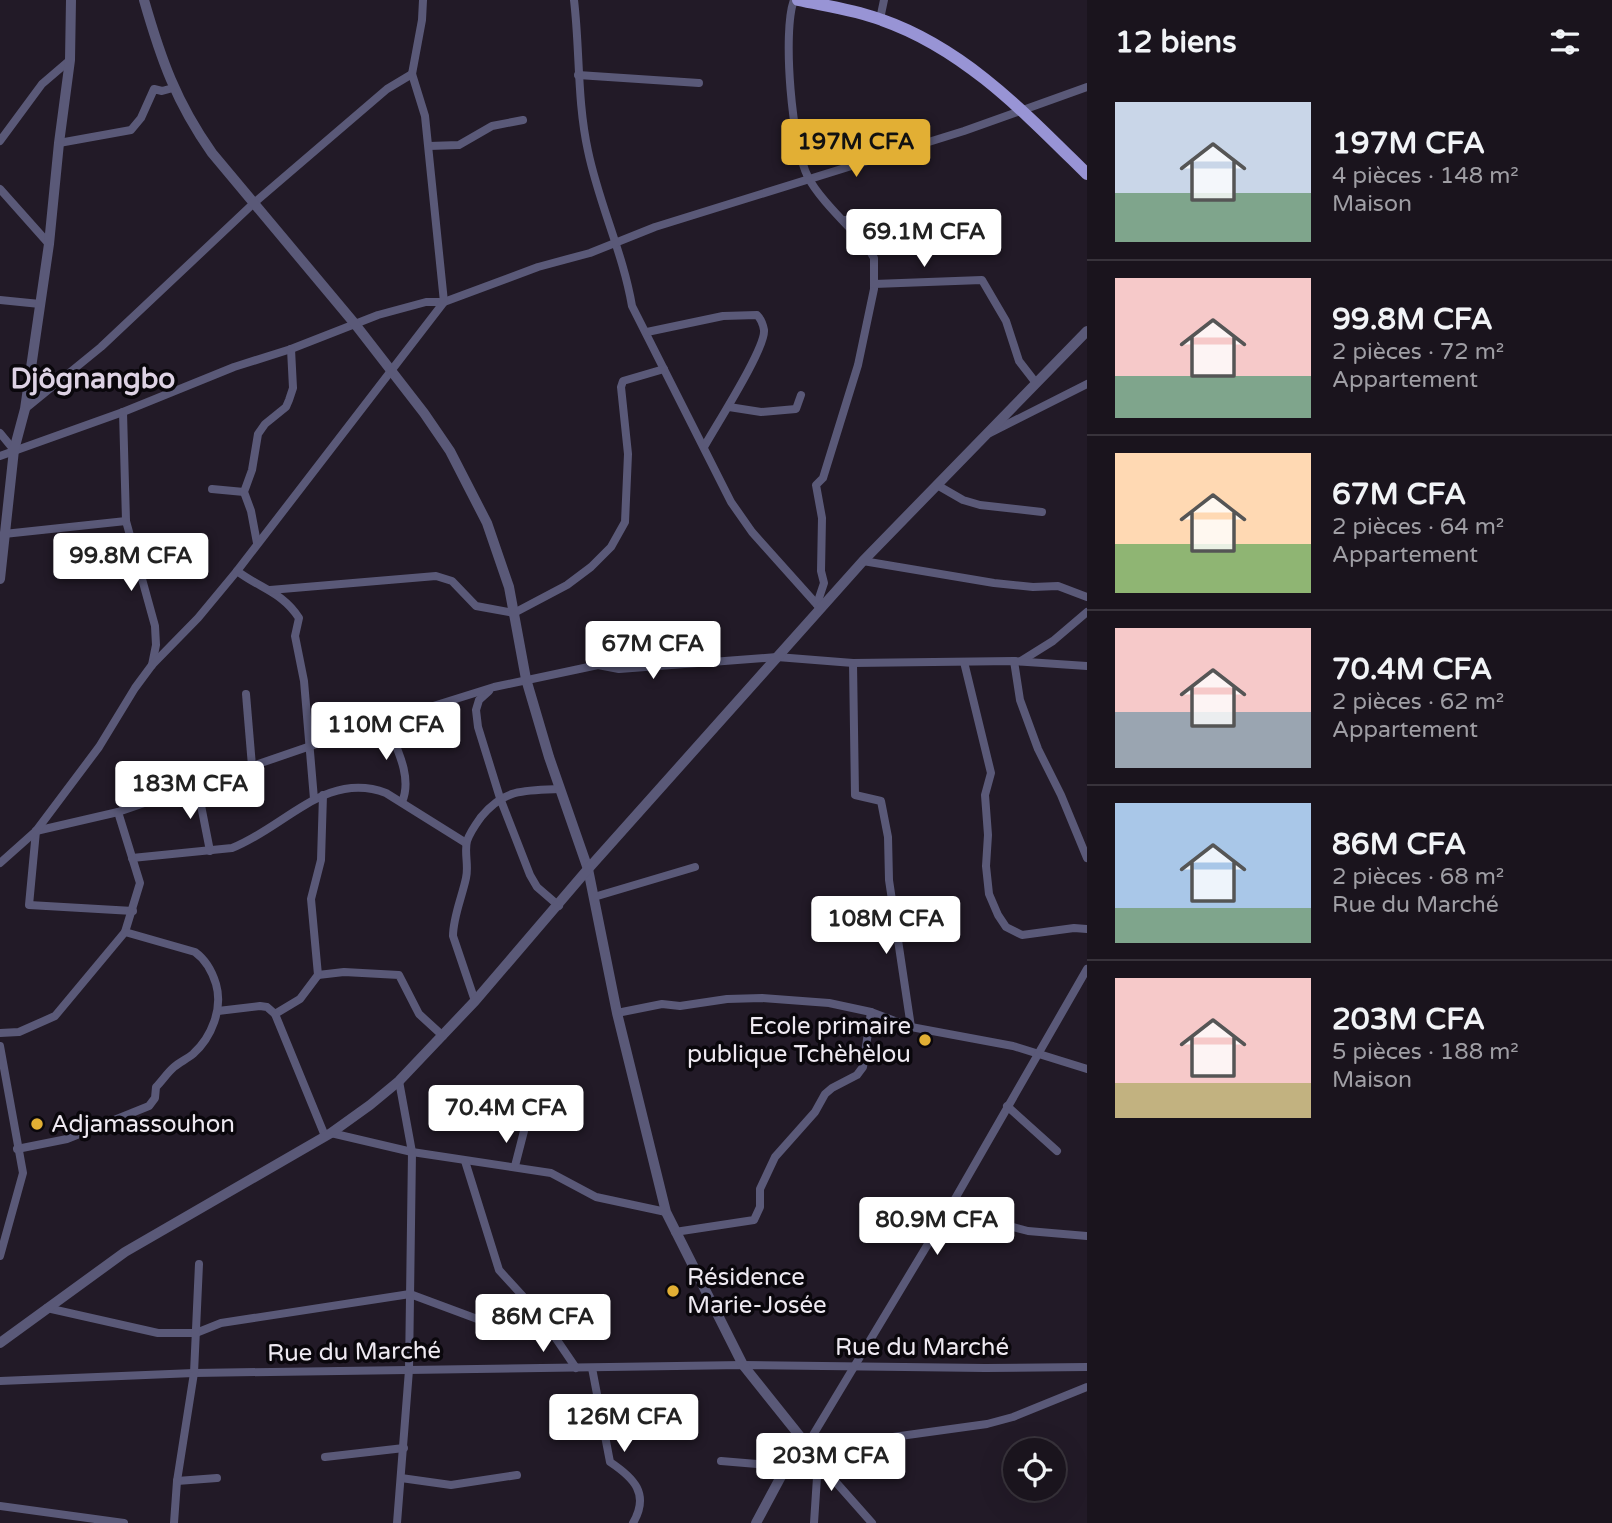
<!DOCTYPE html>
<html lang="fr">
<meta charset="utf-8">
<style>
body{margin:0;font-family:"Varela Round",sans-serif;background:#231d26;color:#f1f3f6;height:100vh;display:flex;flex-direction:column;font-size:26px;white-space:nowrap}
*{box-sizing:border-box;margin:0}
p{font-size:23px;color:#9f9ea4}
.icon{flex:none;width:38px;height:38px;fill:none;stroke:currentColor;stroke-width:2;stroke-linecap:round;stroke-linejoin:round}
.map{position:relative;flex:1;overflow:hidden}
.details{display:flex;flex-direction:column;background:#1a141d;width:525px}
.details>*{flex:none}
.fabs{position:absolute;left:1003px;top:1438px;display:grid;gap:14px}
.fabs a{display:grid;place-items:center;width:63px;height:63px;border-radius:50%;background:#1a141d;box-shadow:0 7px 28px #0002,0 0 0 2px #38333b;font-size:35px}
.price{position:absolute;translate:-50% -60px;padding:0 16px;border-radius:7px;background:#fff;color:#222;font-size:23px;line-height:46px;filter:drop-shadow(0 2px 4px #0008)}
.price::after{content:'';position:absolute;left:50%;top:42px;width:21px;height:16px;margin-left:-10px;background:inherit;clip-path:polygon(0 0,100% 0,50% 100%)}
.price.selected{background:#e2af34;color:#111}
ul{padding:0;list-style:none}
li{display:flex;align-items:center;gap:21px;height:175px;padding:0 28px}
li+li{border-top:2px solid #38333b}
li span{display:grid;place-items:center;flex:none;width:196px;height:140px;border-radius:0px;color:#555}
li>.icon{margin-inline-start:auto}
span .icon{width:84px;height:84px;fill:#fffc;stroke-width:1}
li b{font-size:30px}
h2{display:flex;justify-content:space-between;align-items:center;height:84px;padding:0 28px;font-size:30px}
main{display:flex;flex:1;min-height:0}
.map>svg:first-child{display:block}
</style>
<main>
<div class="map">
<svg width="1087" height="1523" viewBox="0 0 1087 1523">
<rect width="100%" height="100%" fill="#221a27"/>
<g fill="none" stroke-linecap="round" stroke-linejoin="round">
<g stroke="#5a5978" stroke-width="8">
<path d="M574 0C580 50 577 101 588 151 599 204 623 253 632 306L731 502 752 532 820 608"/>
<path d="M794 0C782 31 792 147 808 177 819 199 851 228 868 248L874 258V289L858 365 823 478 816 485 822 518 821 571 824 583 817 604"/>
<path d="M880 19 884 0"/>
<path d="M578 75 699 83"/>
<path d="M0 141 42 84 70 60"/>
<path d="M59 143 131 130 141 118 154 89 162 91 173 88"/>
<path d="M429 146 459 145 492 126 523 120"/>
<path d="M0 189 49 244"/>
<path d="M844 220 961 224"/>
<path d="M874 284 982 280 1006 321 1019 361 1036 383"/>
<path d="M0 300 40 304"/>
<path d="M647 332 723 316 757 315C761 319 763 324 764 330 766 348 715 427 704 447"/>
<path d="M729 407 761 412 796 409 801 395"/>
<path d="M25 409 101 347 254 203 387 89 412 74"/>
<path d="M123 412 126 521 155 626 156 645 152 665"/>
<path d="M0 433 14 450"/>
<path d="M990 433 1087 384"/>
<path d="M0 456 123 412 234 367 291 349 378 315 426 302H444L538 267 590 253 655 227 964 131 1087 87"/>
<path d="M937 485 963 500 980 505 1042 512"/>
<path d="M212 489 244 492"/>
<path d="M4 534 126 521"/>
<path d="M257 543 251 511 244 492 252 470 258 434 265 424 286 407 289 400 293 388 291 349"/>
<path d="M863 561 994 583 1033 587 1058 586 1087 597"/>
<path d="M237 571C261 589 282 592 299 618L295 636 304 681 314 799"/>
<path d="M270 590 436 576 452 581 476 606 514 613 567 585 591 567 611 547 625 522 628 454 621 387 623 381 664 369"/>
<path d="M1014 661 1020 700 1038 749 1061 795 1087 858"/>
<path d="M1021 661 1053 641 1087 612"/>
<path d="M964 662 991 773 985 795 988 835 986 866 989 894 998 915 1006 927 1022 935 1074 928 1087 929"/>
<path d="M853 663 855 795 881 801 888 837 889 880 911 1027"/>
<path d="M489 691 479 700 476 710 478 727 500 798 530 875 537 887 559 906"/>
<path d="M246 694 252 766"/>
<path d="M386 722C396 747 413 777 402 802"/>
<path d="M197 785 210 851"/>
<path d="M36 831 118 812 363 728 494 687 598 665 619 669 777 657 853 663 1014 661 1087 666"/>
<path d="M36 831 29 905 133 911"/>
<path d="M132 858 232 848C284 828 326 770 386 793L466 843"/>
<path d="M0 863 36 831 99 747 135 688 152 665 198 618 237 571 444 302 425 116 412 74 422 20 423 0"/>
<path d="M594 897 695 867"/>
<path d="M318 975 344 972 399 975 419 1014 443 1036"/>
<path d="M475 1001 453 936C453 917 462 897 466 878 469 866 464 852 467 841 470 832 476 824 481 817 505 788 524 791 559 789"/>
<path d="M218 1011 260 1006 267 1007 275 1014 300 999 318 975 311 899 321 860 323 795"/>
<path d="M617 1013 662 1004 680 1006 727 999 762 998 829 1003 871 1012 911 1027 1013 1046 1087 1069"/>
<path d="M275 1014 325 1136"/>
<path d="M0 1033 19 1032 55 1016 125 932 140 883 118 812"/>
<path d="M0 1046 23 1173 0 1256"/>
<path d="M1007 1106 1057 1151"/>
<path d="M331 1133 412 1152 551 1173 596 1197 666 1212"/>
<path d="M17 1149 67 1139 149 1106 155 1098 156 1087C162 1081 167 1073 174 1067 180 1062 187 1059 193 1054 212 1037 223 1008 216 984 212 971 206 960 195 952L125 932"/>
<path d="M465 1161 499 1270 540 1315 576 1368"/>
<path d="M515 1166 524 1131"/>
<path d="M952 1204 998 1223 1028 1231 1087 1236"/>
<path d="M675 1232 754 1220 760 1207V1189L775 1157 815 1112 825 1094 832 1088 857 1075 863 1067 871 1012"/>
<path d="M47 1308 158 1333H196L221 1323 410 1294 480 1320"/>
<path d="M592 1368 610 1462C634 1478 650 1494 633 1523"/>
<path d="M0 1381 194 1373 743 1365 985 1368 1087 1367"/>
<path d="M807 1445 952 1204 1087 969"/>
<path d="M807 1445 828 1446 987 1424 1013 1417 1087 1387"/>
<path d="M807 1445 818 1462 872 1523"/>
<path d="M325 1457 404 1448"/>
<path d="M721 1461 757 1464 785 1469"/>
<path d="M401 1478 451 1485 517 1475"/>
<path d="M177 1481 217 1478"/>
<path d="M0 1506 124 1523"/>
<path d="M174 1523 177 1481 194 1373 199 1264"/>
<path d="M397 1523 409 1370 412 1152 399 1081"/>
<path d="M814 1523 818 1462"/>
</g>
<g stroke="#5a5978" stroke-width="10">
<path d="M144 0C161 59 176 102 212 153L355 324 424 413 450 451 487 523 509 587 526 679 549 757 588 869 617 1013 666 1212 743 1365 807 1445 785 1469 756 1523"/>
<path d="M0 579 14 450 25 409 49 244 59 143 70 60 71 0"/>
<path d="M0 1343 125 1252 331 1133 370 1105 399 1081 475 1001 588 869 863 561 1087 331"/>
</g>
<path stroke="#9894d5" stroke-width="12" d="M798 0C826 6 856 10 882 20 965 49 1026 114 1087 174"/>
</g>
<g fill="#e2af34" stroke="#0a070c" stroke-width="2.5">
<circle cx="925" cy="1040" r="7"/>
<circle cx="37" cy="1124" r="7"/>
<circle cx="673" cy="1291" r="7"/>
</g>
<g text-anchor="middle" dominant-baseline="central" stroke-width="7" stroke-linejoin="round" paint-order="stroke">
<g font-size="24" fill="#eee9f1" stroke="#0a070c" text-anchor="start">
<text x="911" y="1026" text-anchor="end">Ecole primaire<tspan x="911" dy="28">publique Tchèhèlou</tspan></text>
<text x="51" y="1124">Adjamassouhon</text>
<text x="687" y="1277">Résidence<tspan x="687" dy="28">Marie-Josée</tspan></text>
</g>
<g font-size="24" fill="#eee9f1" stroke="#0a070c">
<text x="922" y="1347">Rue du Marché</text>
<text transform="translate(354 1352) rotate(-1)">Rue du Marché</text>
</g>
<g font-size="28" font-weight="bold" fill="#ddd2e4" stroke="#0a070c">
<text x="93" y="379">Djôgnangbo</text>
</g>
</g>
</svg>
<div class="fabs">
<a><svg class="icon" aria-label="locate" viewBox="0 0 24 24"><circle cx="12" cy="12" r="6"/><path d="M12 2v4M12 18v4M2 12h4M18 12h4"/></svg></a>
</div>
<b class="price selected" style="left:856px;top:179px">197M CFA</b>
<b class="price" style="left:924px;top:269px">69.1M CFA</b>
<b class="price" style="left:131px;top:593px">99.8M CFA</b>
<b class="price" style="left:653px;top:681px">67M CFA</b>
<b class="price" style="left:386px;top:762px">110M CFA</b>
<b class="price" style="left:190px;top:821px">183M CFA</b>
<b class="price" style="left:886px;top:956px">108M CFA</b>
<b class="price" style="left:506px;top:1145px">70.4M CFA</b>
<b class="price" style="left:937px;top:1257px">80.9M CFA</b>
<b class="price" style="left:543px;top:1354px">86M CFA</b>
<b class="price" style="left:624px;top:1454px">126M CFA</b>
<b class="price" style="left:831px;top:1493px">203M CFA</b>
</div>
<section class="details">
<h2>12 biens<svg class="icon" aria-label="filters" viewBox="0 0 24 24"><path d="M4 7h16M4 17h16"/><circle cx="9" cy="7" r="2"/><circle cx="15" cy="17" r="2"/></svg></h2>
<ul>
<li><span style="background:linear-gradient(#c9d6e8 65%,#7fa58c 0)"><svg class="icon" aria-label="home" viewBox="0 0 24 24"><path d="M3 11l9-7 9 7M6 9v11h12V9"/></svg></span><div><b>197M CFA</b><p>4 pièces · 148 m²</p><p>Maison</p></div></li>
<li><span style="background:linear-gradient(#f6c9c9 70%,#7fa58c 0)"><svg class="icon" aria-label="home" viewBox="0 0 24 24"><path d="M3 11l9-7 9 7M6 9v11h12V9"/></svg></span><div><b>99.8M CFA</b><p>2 pièces · 72 m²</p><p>Appartement</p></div></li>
<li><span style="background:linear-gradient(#ffd9b3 65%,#8fb573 0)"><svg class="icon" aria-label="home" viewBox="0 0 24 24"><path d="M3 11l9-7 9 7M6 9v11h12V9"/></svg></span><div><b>67M CFA</b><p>2 pièces · 64 m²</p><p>Appartement</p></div></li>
<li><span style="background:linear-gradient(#f6c9c9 60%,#9aa5b1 0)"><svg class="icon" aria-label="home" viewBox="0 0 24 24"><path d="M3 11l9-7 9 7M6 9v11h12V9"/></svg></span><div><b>70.4M CFA</b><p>2 pièces · 62 m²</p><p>Appartement</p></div></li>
<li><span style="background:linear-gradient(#a9c7e8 75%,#7fa58c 0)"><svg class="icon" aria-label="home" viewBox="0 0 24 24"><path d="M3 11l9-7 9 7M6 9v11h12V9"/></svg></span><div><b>86M CFA</b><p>2 pièces · 68 m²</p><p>Rue du Marché</p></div></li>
<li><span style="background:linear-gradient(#f6c9c9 75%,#c2b280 0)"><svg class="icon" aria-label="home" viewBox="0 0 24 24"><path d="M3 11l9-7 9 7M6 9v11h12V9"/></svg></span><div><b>203M CFA</b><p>5 pièces · 188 m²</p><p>Maison</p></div></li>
</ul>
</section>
</main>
